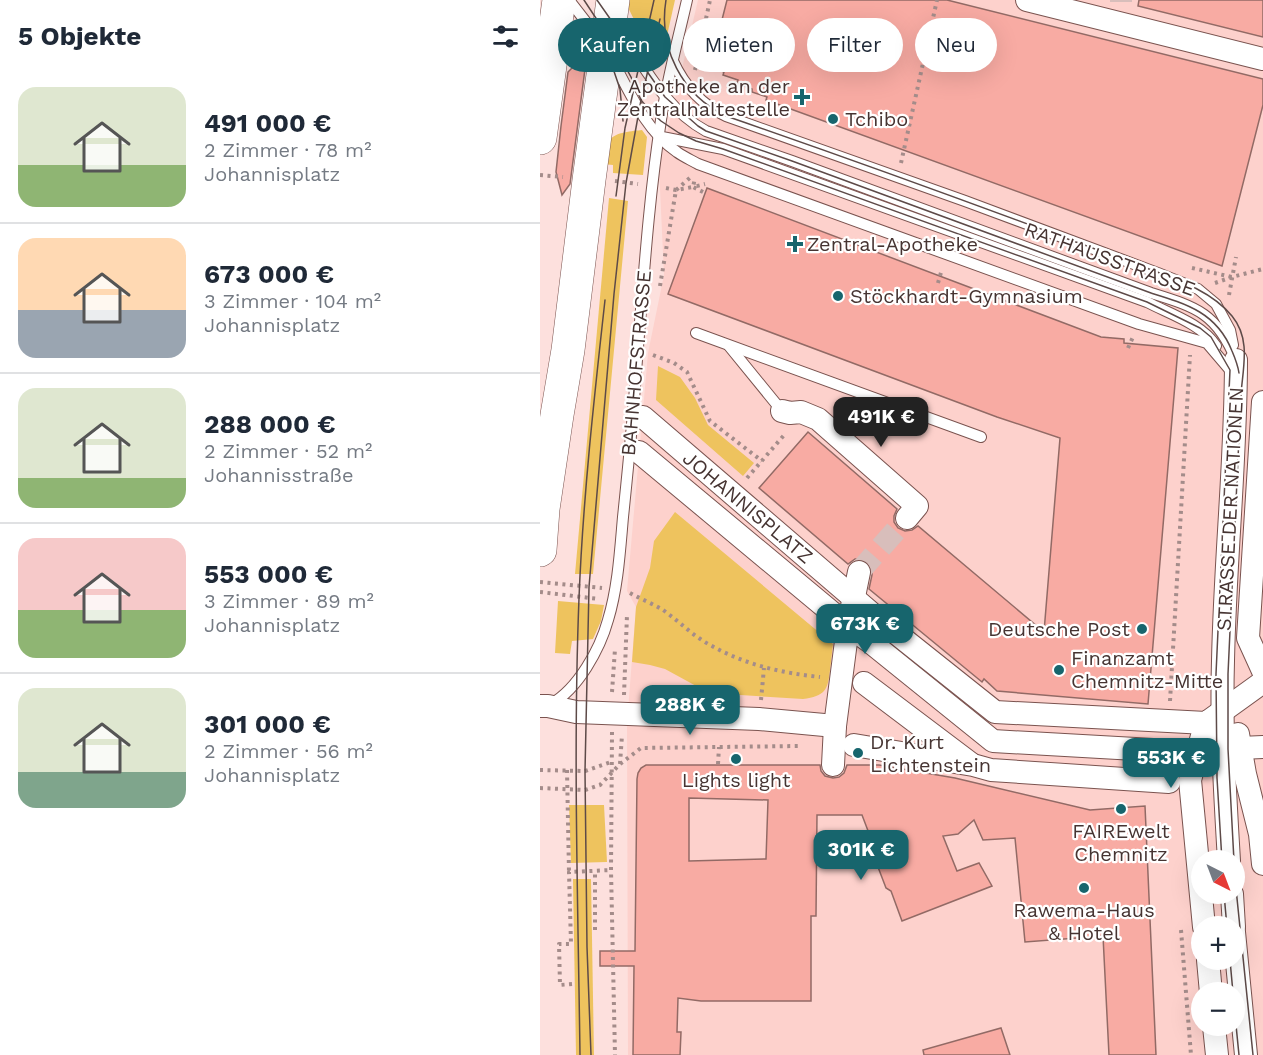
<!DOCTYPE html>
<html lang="de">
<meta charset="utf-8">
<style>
body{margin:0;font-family:"Work Sans",sans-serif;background:#f2f2f3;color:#1f2937;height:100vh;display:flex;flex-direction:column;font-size:22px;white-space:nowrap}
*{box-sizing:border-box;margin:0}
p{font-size:20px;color:#747a83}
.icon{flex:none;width:33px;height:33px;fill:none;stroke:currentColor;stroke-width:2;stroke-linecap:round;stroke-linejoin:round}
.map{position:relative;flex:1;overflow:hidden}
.panel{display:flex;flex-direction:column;background:#fff;width:540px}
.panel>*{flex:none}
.top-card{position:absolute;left:18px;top:18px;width:570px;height:54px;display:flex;gap:12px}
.needle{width:39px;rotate:138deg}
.controls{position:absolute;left:651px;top:850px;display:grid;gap:12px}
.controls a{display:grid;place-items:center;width:54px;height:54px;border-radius:50%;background:#fff;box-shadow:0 6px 24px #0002;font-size:30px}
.price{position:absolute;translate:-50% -51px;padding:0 14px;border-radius:12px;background:#17656d;color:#fff;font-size:20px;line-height:39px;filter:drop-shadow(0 2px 3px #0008)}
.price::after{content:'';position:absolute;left:50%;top:36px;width:18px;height:14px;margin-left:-9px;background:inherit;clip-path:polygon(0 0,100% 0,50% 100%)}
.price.on{background:#222;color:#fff}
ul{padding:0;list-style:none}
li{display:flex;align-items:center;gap:18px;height:150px;padding:0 18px}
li+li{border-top:2px solid #e0e1e3}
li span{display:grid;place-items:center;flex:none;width:168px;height:120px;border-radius:18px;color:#555}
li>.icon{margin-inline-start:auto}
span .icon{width:72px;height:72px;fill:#fffc;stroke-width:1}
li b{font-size:26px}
h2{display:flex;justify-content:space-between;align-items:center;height:72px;padding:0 18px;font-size:26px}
.tag{padding:0 21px;border-radius:27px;background:#fff;box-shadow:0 6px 24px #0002;font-size:21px;line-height:54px}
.tag.on{background:#17656d;color:#fff}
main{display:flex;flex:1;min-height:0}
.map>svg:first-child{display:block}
</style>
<main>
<section class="panel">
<h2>5 Objekte<svg class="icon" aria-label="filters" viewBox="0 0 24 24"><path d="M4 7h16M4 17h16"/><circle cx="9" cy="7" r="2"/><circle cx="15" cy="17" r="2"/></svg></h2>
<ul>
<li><span style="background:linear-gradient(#dfe7d0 65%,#8fb573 0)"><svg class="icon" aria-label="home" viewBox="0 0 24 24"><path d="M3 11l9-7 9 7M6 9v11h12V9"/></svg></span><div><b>491 000 €</b><p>2 Zimmer · 78 m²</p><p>Johannisplatz</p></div></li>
<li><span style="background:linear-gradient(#ffd9b3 60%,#9aa5b1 0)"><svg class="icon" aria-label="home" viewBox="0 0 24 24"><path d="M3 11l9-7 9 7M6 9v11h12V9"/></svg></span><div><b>673 000 €</b><p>3 Zimmer · 104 m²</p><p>Johannisplatz</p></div></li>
<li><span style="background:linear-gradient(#dfe7d0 75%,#8fb573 0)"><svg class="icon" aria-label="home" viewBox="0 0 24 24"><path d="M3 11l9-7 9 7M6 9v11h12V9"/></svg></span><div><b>288 000 €</b><p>2 Zimmer · 52 m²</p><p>Johannisstraße</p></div></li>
<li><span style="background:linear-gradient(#f6c9c9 60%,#8fb573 0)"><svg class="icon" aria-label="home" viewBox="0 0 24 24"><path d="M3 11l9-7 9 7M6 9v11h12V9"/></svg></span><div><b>553 000 €</b><p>3 Zimmer · 89 m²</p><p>Johannisplatz</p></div></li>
<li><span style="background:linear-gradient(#dfe7d0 70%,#7fa58c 0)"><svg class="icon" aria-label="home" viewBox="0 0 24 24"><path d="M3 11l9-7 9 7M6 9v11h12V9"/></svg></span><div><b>301 000 €</b><p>2 Zimmer · 56 m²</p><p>Johannisplatz</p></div></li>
</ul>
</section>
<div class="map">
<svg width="723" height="1055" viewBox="0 0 723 1055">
<rect width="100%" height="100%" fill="#fde0dd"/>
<path fill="#fdd1cc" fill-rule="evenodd" d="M158 0H723V1055H88L87 724 96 607 87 591 108 353 124 275 119 167ZM662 861H694V894H662ZM662 927H694V960H662ZM662 993H694V1026H662Z"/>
<g fill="#eec35e">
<path d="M85 0H135L124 49 121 53 118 54C103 36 94 22 85 0Z"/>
<path d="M102 130 107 137 103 175 73 173V165L62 164C65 157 66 147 70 140 75 132 93 131 102 130Z"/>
<path d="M69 198 88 201 53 574H35Z"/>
<path d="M118 366 140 377 155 398 168 425 214 463 203 476 116 400Z"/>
<path d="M135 512 293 644C292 653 291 661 290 670 288 690 285 696 263 699L169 693 125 669 110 665 92 662 96 607 110 568 114 541Z"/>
<path d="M18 601 64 605 61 621 53 639 32 641 30 654 15 653Z"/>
<path d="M29 805H64L67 862 31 863Z"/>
<path d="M33 879H51L54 1055H36Z"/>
</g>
<g fill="#f8aba3" stroke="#926a65" stroke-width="1.5" fill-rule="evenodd">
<path d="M187 0H407L723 79V105L682 266 226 100 227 97 212 92V89L197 83 198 80 183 75 184 72 170 67Z"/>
<path d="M599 0H723V37L598 6Z"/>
<path d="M38 67 45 69 30 184 22 195 16 172 21 126 28 72 32 68Z"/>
<path d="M167 188 561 337 584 339V343L638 348 608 704 457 691 444 679 442 682 329 589 332 575V568L327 562 322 559H315L308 564 219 488 268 432 357 509 354 516V522L358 528 365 531 372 530 378 526 504 632 520 438 457 417 128 294Z"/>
<path d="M106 765H280L281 771 285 776 293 778 299 777 304 773 307 765H339L415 778 550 810 605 806 616 1055H569L563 936 485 942 475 838 443 840 434 820 418 834 403 836 417 871 439 863 452 886 362 921 351 891 346 888 338 867 341 865 322 815H277L276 916H271V1001H161L138 998 137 1032H141L140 1055H93L94 966H60V951H95L97 779 98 773 101 768ZM149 798 228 800 226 859 149 861Z"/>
<path d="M461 1028 470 1055H384L383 1050Z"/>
</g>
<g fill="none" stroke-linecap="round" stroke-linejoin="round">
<g stroke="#d8bebb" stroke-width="22" stroke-dasharray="22 11" stroke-linecap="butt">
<path d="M581 2V0"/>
<path d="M319 572 367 518"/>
</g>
<g stroke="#7a534f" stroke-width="12">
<g id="lane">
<path d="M29 0 60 40"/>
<path d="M77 27C103 64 125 109 166 131L252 161 611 293C656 307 677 313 696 360"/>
<path d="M73 61C90 93 106 131 137 152 144 157 151 160 158 164L599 324 667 343 690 370 692 374"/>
<path d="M133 61C144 85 162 105 186 116L425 201 618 273 658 289 676 304 690 330 693 345"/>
<path d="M122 137 183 149 607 302C630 314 662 324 676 346"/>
<path d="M156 333 441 437"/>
<path d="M189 346 242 411"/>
<path d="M11 704C38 689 60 649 68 620 78 587 80 551 83 517 88 469 93 421 96 372 103 288 108 203 121 120 127 79 138 40 147 0"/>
</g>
</g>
<g stroke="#7a534f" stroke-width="24">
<g id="street">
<path d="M487 0 723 59"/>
<path d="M723 402 708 638 723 671"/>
<path d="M242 411 250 413 261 412 278 419 377 506 367 518"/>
<path d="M103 417 337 618 455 712 666 723 723 682"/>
<path d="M99 452 308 626 329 641 453 741 631 751 723 747"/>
<path d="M324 683 430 763"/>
<path d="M0 706H8L36 712 219 719 295 726"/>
<path d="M698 734 705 774 720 834 723 864"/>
<path d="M662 736 650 780 664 927"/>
<path d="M314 745 433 765 451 770 629 782"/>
<path d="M293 765 295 726 308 626 319 572"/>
<path d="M689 861C685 794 681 728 683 661 685 560 696 460 696 360"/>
<path d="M692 894 694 927"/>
<path d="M694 932 706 1055"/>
<path d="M668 960 671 993"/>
<path d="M674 1026 677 1055"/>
</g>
</g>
<g stroke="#7a534f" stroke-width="34">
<g id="primary">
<path d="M0 138 19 0"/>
<path d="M0 550 3 509 17 415 28 350 49 180 73 0"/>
</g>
</g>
<g stroke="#a48c8a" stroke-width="4" stroke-dasharray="3 4.5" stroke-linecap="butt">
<path d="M155 70 170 0"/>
<path d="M361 163 397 0"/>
<path d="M0 175 23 177"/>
<path d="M75 181 98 184"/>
<path d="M126 188 136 190 153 187 155 178"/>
<path d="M163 192 153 187 165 184"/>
<path d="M652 268 692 277"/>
<path d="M398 283 402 269"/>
<path d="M675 283 692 277 723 269"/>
<path d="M120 286 136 190 152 176"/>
<path d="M689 295 696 257"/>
<path d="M588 348 593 337"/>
<path d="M113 355 134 363 147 372 170 421 222 461"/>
<path d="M207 478 245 434"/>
<path d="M0 582 62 588"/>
<path d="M0 592 59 599"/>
<path d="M90 593C101 599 113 604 123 610 140 622 154 637 172 646 206 665 242 673 280 677"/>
<path d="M72 692 75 649"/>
<path d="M84 695 87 615"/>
<path d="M221 700 224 668"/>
<path d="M630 701 650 355"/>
<path d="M72 732 71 870 75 1055"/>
<path d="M80 764 82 735"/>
<path d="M178 764 179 747"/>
<path d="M0 770 45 771 71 762"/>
<path d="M27 770 29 872"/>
<path d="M0 788 45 790 60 785 80 764 101 748 258 746"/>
<path d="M55 930V871"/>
<path d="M641 930 651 1055"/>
<path d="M32 984 20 985 19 944H31L29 872 71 870"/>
</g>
<use href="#lane" stroke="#fff" stroke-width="10"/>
<use href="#street" stroke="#fff" stroke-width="22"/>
<use href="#primary" stroke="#fff" stroke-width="33"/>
<g stroke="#5d4a48" stroke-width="1.5">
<path d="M44 0 73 44 91 77 101 100 110 111 121 121 139 133 156 141 183 149 607 302 660 328 671 337 690 370 676 674 677 778 682 861"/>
<path d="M57 0 125 97 158 126 166 131 252 161 611 293C647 304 677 313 692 351 695 358 698 366 699 373"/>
<path d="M126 0C118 48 142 95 186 116 302 156 418 198 533 241 556 249 578 258 601 266 632 278 670 289 692 316 711 339 703 367 701 394L688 674V749L694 861"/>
<path d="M64 42 80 89 83 121"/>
<path d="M76 196 85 128 114 0"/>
<path d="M694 869 713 1055"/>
<path d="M684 894 687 927"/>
<path d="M690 960 693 993"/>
<path d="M694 1005 699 1055"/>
<path d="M40 1055C38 903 33 750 39 598 43 498 54 399 65 300"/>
<path d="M51 1055 47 947 45 771 49 587 74 294 86 183 101 100 120 19"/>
</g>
</g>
<g fill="#17656d" stroke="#fff" stroke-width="2">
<path d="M259 88h6v6h6v6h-6v6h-6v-6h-6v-6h6z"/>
<circle cx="293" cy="119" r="6"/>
<path d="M252 235h6v6h6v6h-6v6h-6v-6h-6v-6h6z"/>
<circle cx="298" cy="296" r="6"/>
<circle cx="602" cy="629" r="6"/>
<circle cx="519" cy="670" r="6"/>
<circle cx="318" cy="753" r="6"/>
<circle cx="196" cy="759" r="6"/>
<circle cx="581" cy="809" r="6"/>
<circle cx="544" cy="888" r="6"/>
</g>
<g text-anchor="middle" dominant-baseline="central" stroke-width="4.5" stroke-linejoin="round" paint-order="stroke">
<g font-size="20" fill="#463432" stroke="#fff" text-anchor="start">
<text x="250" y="86" text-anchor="end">Apotheke an der<tspan x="250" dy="23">Zentralhaltestelle</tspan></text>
<text x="305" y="119">Tchibo</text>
<text x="267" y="244">Zentral-Apotheke</text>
<text x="310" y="296">Stöckhardt-Gymnasium</text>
<text x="590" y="629" text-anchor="end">Deutsche Post</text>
<text x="531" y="658">Finanzamt<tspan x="531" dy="23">Chemnitz-Mitte</tspan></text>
<text x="330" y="742">Dr. Kurt<tspan x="330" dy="23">Lichtenstein</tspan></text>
<text x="196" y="780" text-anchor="middle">Lights light</text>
<text x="581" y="831" text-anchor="middle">FAIREwelt<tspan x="581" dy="23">Chemnitz</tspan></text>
<text x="544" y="910" text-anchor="middle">Rawema-Haus<tspan x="544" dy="23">&amp; Hotel</tspan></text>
</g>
<g font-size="20" fill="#463432" stroke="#fff">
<text transform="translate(570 259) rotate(20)">RATHAUSSTRASSE</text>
<text transform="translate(96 363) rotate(-85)">BAHNHOFSTRASSE</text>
<text transform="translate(208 507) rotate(40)">JOHANNISPLATZ</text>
<text transform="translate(690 509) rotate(-87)">STRASSE DER NATIONEN</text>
</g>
</g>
</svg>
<div class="controls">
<a><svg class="needle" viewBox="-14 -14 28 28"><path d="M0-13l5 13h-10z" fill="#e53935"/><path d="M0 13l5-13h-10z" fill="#747a83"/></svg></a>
<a>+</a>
<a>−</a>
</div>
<b class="price on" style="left:341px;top:448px">491K €</b>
<b class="price" style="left:325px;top:655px">673K €</b>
<b class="price" style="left:150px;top:736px">288K €</b>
<b class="price" style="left:631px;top:789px">553K €</b>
<b class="price" style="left:321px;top:881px">301K €</b>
<div class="top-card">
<a class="tag on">Kaufen</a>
<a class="tag">Mieten</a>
<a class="tag">Filter</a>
<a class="tag">Neu</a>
</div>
</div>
</main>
